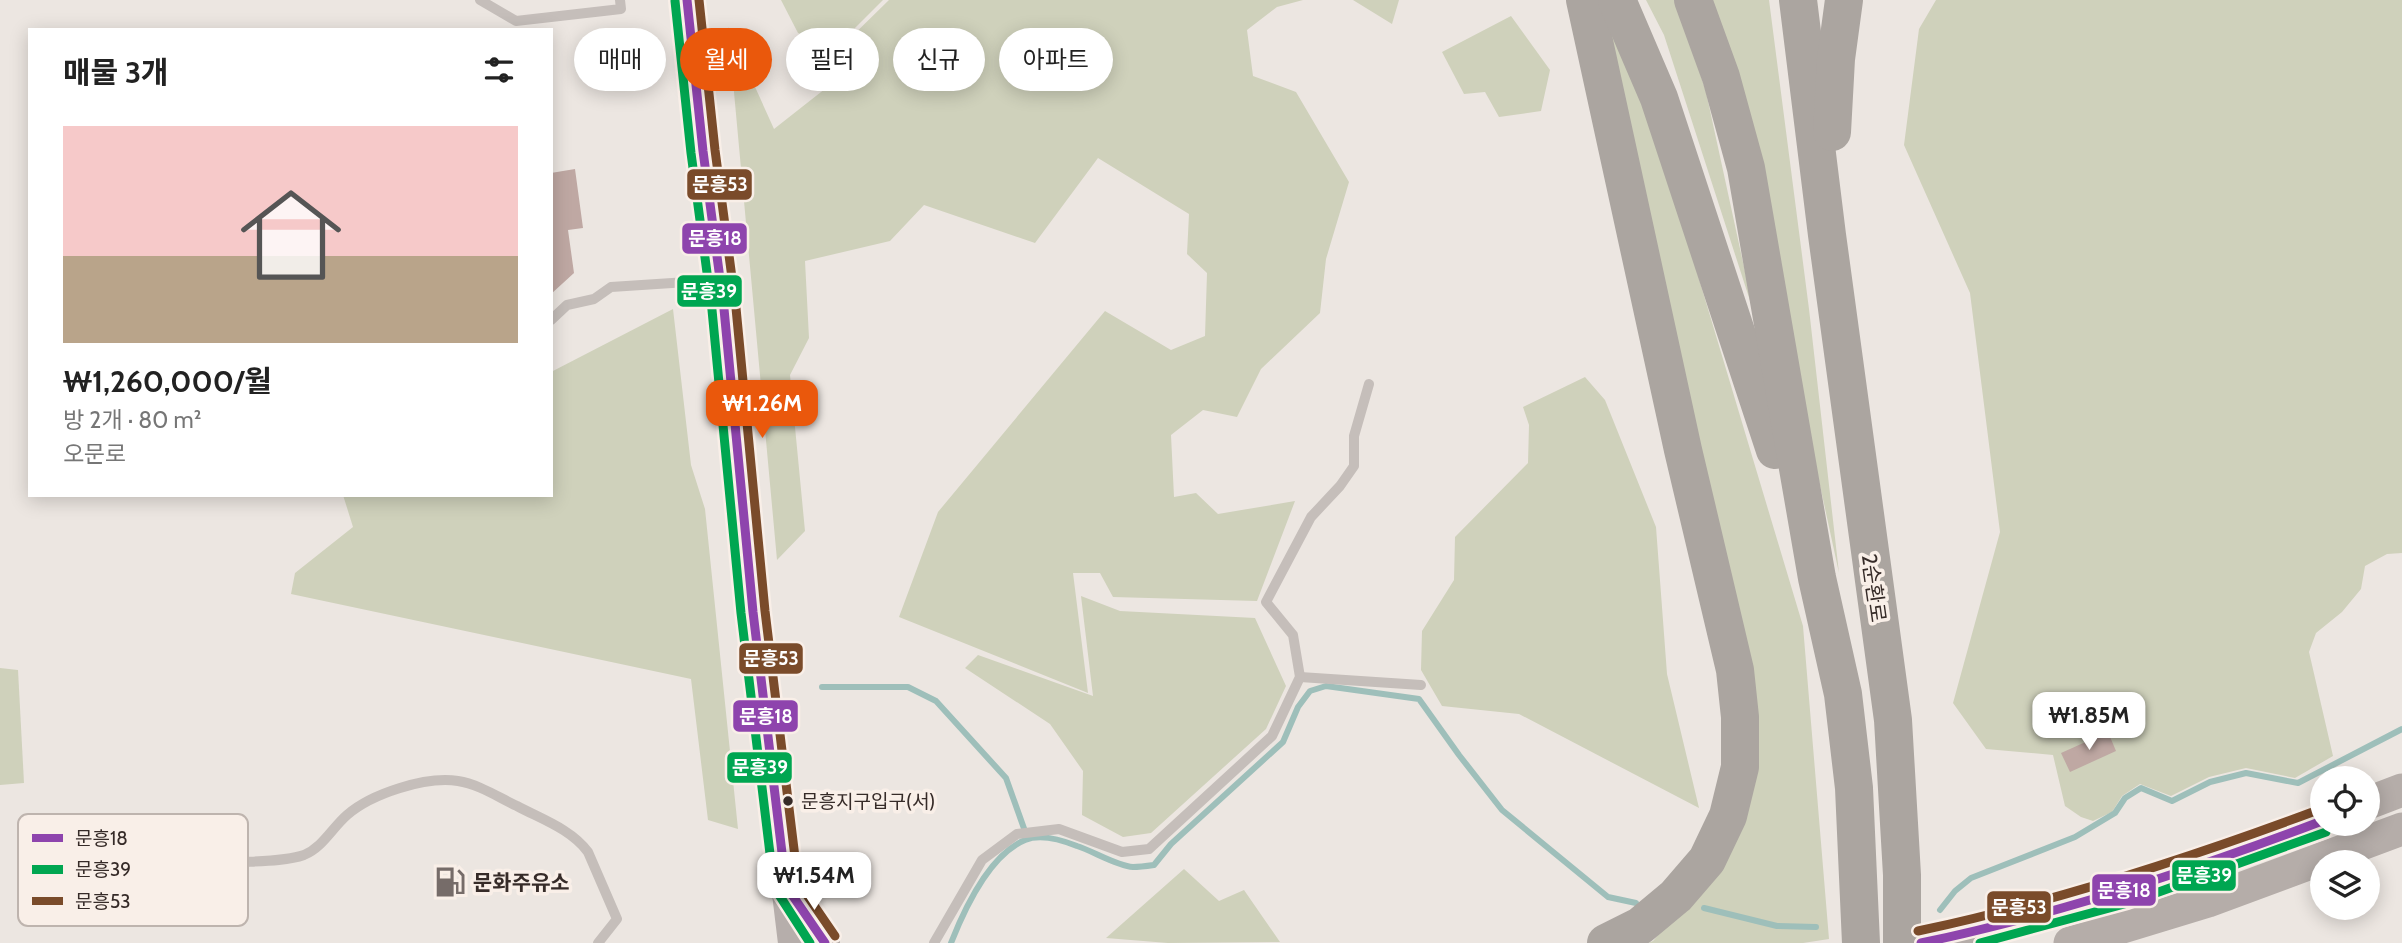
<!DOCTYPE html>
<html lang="ko">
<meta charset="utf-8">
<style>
body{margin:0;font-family:Cabin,"Noto Sans KR",sans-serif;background:#f2f2f2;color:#222;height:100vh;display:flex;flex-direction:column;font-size:26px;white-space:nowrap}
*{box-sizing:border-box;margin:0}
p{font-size:23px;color:#767676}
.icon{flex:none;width:38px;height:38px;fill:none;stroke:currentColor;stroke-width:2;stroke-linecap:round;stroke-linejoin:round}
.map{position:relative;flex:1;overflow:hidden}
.drawer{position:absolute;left:28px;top:28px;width:525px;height:469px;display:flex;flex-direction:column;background:#fff;border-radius:0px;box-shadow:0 4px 18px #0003}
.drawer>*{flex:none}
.banner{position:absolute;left:574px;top:28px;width:665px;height:63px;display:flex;gap:14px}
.buttons{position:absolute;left:2310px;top:766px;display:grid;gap:14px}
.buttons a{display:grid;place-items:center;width:70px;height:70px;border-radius:50%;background:#fff;box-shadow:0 4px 18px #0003;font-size:35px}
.price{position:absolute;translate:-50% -60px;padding:0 16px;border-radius:14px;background:#fff;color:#222;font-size:23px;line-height:46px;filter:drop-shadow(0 2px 4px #0008)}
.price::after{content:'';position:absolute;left:50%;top:42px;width:21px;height:16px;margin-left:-10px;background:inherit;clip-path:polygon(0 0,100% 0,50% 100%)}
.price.selected{background:#ea580c;color:#fff}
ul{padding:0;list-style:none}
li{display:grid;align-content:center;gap:14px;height:371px;padding:0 35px}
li+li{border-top:2px solid #e0e0e0}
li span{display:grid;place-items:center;height:217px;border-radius:0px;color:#555}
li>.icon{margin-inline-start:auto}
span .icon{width:126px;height:126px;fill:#fffc;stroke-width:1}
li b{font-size:30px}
h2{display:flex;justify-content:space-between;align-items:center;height:84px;padding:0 35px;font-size:30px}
.tag{padding:0 24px;border-radius:32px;background:#fff;box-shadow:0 4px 18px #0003;font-size:24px;line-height:63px}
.tag.selected{background:#ea580c;color:#fff}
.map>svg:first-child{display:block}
</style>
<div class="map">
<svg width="2402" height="943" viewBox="0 0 2402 943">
<rect width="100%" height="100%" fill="#ece6e1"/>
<g fill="#cfd1bb">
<path d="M781 0H883L835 48 798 33Z"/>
<path d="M889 0H1303L1277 7 1247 30 1253 76 1296 92 1349 182 1326 259 1320 313 1261 369 1237 417 1203 410 1171 435 1174 497 1196 493 1218 514 1295 501 1257 601 1113 597 1100 573H1073L1088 693 899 617 938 512 1105 311 1171 350 1205 336 1207 273 1187 254 1189 214 1098 158 1035 243 924 205 890 241 805 261 809 338 790 375 805 531 777 560 728 27 774 129 849 70 839 49Z"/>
<path d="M1353 0H1399L1392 24Z"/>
<path d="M1602 0 1634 62 1803 626 1829 939 1803 943H1648L1653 941 1715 869 1744 772Z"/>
<path d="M1646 0H1677L1706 92 1754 313 1664 35Z"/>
<path d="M1702 0H1769L1809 309 1839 573 1740 116Z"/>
<path d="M1936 0H2402V553L2387 554 2365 566 2361 589 2342 612 2316 633 2309 652 2333 756 2295 778 2246 768 2209 777 2171 796 2140 784 2122 796 2112 812 2093 821 2081 817 2065 806 2053 755 1986 749 1953 703 2000 532 1970 293 1904 145 1919 29Z"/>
<path d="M1511 16 1550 70 1541 111 1499 117 1485 92 1464 94 1442 52Z"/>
<path d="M673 309 691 465 705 509 738 829 708 820 691 679 291 594 295 573 353 527 343 495H551V372Z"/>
<path d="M1585 377 1605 400 1656 527 1667 674 1699 808 1519 714 1442 706 1421 670 1422 631 1454 580 1455 537 1528 463 1529 425 1523 407Z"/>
<path d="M1081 596 1120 611 1255 618 1286 686 1266 729 1151 833 1123 837 1082 815 1083 771 1050 724 965 668 978 655 1093 696Z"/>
<path d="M0 668 18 670 24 783 0 785Z"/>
<path d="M1184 869 1219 901 1244 890 1280 942 1168 943 1106 938Z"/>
</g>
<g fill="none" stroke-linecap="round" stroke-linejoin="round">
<g stroke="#9ebfba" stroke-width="6">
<path d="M822 687H908L936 701 1006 778 1026 834"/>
<path d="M1704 908 1777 926 1816 927"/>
<path d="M1940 910 1955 891 1971 878 2075 837 2115 813 2125 798 2141 788 2172 801 2210 782 2246 773 2298 783 2402 729"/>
<path d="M951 943C964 910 989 855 1025 840 1040 834 1062 840 1077 846 1093 851 1117 866 1133 867 1140 867 1147 866 1154 865L1171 844 1283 742 1298 707 1310 691 1326 686 1419 699 1459 755 1502 810 1608 897 1636 903"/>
</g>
</g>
<g fill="#bfa8a3">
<path d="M575 169 583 228 568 230 574 273 551 294V173Z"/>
<path d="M2108 732 2116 751 2070 772 2061 753Z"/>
</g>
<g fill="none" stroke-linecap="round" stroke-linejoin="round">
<g stroke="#c5beba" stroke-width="10">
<path d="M480 0 516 21 621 9 620 0"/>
<path d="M551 320 567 305 594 299 611 287 718 280"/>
<path d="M1300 677 1421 685"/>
<path d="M229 863C251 861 284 862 304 855 323 847 332 828 347 815 371 794 425 776 458 781 478 784 498 797 517 806 541 819 571 829 588 852L617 919 598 943"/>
<path d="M934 943 982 860 1017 834 1059 829 1122 852 1149 849 1272 736 1300 677 1293 635 1266 602 1311 517 1340 486 1354 466V436L1369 384"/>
</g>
<g stroke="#b6aeab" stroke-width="30">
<path d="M687 0 703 151 724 309 753 612 793 943"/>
<path d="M788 889 825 943"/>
</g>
<g stroke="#b5ada9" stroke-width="33">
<path d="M2368 803 2402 790"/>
<path d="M1921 943C2060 916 2190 872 2322 821"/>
<path d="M2070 943 2208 901 2402 829"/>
</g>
<g stroke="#aba5a0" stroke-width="38">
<path d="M1585 0 1683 450 1735 670 1740 717V767L1728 816 1707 860 1676 896 1640 926 1606 943"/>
<path d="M1617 0 1659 98 1775 450"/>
<path d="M1693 0 1721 77 1746 168 1817 578 1843 694 1854 788 1861 943"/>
<path d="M1798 0 1827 235 1893 720 1902 875V943"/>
<path d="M1832 132 1836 59 1844 0"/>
</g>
<g stroke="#f9efe8" stroke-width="14">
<g id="bus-1">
<path d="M687 0 703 151 724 309 753 612 786 886 825 943"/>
<path d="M1921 943C2059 914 2191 871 2322 821"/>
</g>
</g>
<g stroke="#f9efe8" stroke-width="14">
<g id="bus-2">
<path d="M675 1 691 153 712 310 741 613 774 887 810 943"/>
<path d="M1980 943 2128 903 2326 832"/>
</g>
</g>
<g stroke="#f9efe8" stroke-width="14">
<g id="bus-3">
<path d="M699 0 715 150 736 308 765 611 798 882 835 936"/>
<path d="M1918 931C2055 902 2187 859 2318 810"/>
</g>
</g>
<use href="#bus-1" stroke="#8e44ad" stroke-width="9"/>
<use href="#bus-2" stroke="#00a651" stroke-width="9"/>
<use href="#bus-3" stroke="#7a4b2a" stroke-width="9"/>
</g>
<defs>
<g id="fuel-bare" transform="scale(2.415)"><path d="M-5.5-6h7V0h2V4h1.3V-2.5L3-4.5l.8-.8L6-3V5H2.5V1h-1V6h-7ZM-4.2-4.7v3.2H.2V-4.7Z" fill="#766c69" stroke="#f9efe8" stroke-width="2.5" paint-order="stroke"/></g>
</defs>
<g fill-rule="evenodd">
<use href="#fuel-bare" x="450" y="882"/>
</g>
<circle fill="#362b28" stroke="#f9efe8" stroke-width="2.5" cx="788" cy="801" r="6"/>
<g text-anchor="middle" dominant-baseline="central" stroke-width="7" stroke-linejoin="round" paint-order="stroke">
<g font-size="19" fill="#362b28" stroke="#f9efe8" text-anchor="start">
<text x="801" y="801">문흥지구입구(서)</text>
</g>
<g font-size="21" fill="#362b28" stroke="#f9efe8">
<text transform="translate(1874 588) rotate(82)">2순환로</text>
</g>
<g font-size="21" font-weight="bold" fill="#362b28" stroke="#f9efe8" text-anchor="start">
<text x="473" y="882">문화주유소</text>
</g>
</g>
<rect x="18" y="814" width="230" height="112" rx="10" fill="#f9efe8" stroke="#beb4ae" stroke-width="2"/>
<rect x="32" y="834" width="31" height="8" fill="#8e44ad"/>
<rect x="32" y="865" width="31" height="9" fill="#00a651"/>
<rect x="32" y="897" width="31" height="8" fill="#7a4b2a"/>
<g font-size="19" fill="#362b28">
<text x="75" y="845">문흥18</text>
<text x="75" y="876">문흥39</text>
<text x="75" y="908">문흥53</text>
</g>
<g stroke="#f9efe8" stroke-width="2.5">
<rect x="686" y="168" width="67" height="33" rx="7" fill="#7a4b2a"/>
<rect x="681" y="222" width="67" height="33" rx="7" fill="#8e44ad"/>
<rect x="676" y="274" width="67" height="34" rx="7" fill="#00a651"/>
<rect x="738" y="642" width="66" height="33" rx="7" fill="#7a4b2a"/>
<rect x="732" y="699" width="67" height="34" rx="7" fill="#8e44ad"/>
<rect x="726" y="751" width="67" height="33" rx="7" fill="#00a651"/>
<rect x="2171" y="859" width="66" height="33" rx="7" fill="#00a651"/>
<rect x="2091" y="873" width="66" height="34" rx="7" fill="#8e44ad"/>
<rect x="1986" y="890" width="66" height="34" rx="7" fill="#7a4b2a"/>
</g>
<g font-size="19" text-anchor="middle" font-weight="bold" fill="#fff">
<text x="720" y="191">문흥53</text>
<text x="715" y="245">문흥18</text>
<text x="709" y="298">문흥39</text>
<text x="771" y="665">문흥53</text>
<text x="766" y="723">문흥18</text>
<text x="760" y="774">문흥39</text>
<text x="2204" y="882">문흥39</text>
<text x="2124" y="897">문흥18</text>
<text x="2019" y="914">문흥53</text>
</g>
</svg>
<div class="buttons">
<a><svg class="icon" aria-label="locate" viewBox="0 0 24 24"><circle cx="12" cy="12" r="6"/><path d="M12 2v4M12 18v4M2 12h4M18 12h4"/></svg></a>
<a><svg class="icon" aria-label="layers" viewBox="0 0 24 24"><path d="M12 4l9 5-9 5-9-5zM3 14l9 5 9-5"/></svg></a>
</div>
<b class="price selected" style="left:762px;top:440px">₩1.26M</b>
<b class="price" style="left:2089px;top:752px">₩1.85M</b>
<b class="price" style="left:814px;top:912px">₩1.54M</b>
<div class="banner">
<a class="tag">매매</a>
<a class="tag selected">월세</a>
<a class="tag">필터</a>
<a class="tag">신규</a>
<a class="tag">아파트</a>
</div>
<section class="drawer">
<h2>매물 3개<svg class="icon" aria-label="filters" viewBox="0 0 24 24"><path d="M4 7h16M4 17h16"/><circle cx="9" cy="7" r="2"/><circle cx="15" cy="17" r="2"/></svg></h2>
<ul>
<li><span style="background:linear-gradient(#f6c9c9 60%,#b9a48a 0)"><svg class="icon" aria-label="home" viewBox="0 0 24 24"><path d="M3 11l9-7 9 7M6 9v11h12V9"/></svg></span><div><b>₩1,260,000/월</b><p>방 2개 · 80 m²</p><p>오문로</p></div></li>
</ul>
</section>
</div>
